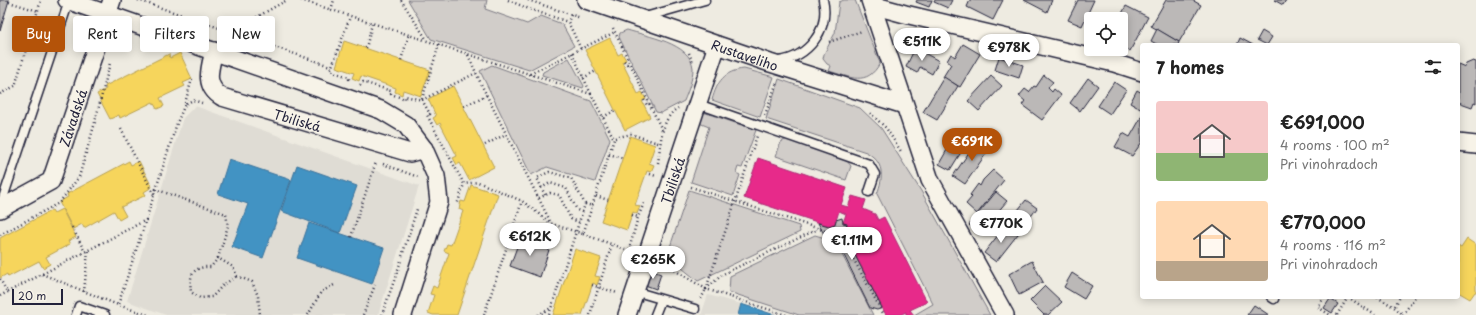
<!DOCTYPE html>
<meta charset="utf-8">
<style>
body{margin:0;font-family:"Playpen Sans",sans-serif;background:#f6f6f6;color:#222;height:100vh;display:flex;flex-direction:column;font-size:15px;white-space:nowrap}
*{box-sizing:border-box;margin:0}
p{font-size:13px;color:#767676}
.icon{flex:none;width:22px;height:22px;fill:none;stroke:currentColor;stroke-width:2;stroke-linecap:round;stroke-linejoin:round}
.map{position:relative;flex:1;overflow:hidden}
.side{position:absolute;left:1140px;top:43px;width:320px;height:256px;display:flex;flex-direction:column;background:#fff;border-radius:4px;box-shadow:0 2px 10px #0003}
.side>*{flex:none}
.banner{position:absolute;left:12px;top:16px;width:380px;height:36px;display:flex;gap:8px}
.buttons{position:absolute;left:1084px;top:12px;display:grid;gap:8px}
.buttons a{display:grid;place-items:center;width:44px;height:44px;border-radius:4px;background:#fff;box-shadow:0 2px 10px #0003;font-size:20px}
.scale{position:absolute;left:12px;bottom:10px;width:51px;box-sizing:border-box;padding-left:4px;border:2px solid #22223b;border-top:0;font-size:11px;line-height:14px;white-space:nowrap;color:#22223b;-webkit-text-stroke:3px #f7f3e8;paint-order:stroke}
.price{position:absolute;translate:-50% -34px;padding:0 9px;border-radius:14px;background:#fff;color:#222;font-size:13px;line-height:26px;filter:drop-shadow(0 1px 2px #0008)}
.price::after{content:'';position:absolute;left:50%;top:24px;width:12px;height:9px;margin-left:-6px;background:inherit;clip-path:polygon(0 0,100% 0,50% 100%)}
.price.active{background:#b45309;color:#fff}
ul{padding:0;list-style:none}
li{display:flex;align-items:center;gap:12px;height:100px;padding:0 16px}
li span{display:grid;place-items:center;flex:none;width:112px;height:80px;border-radius:4px;color:#555}
li>.icon{margin-inline-start:auto}
span .icon{width:48px;height:48px;fill:#fffc;stroke-width:1}
li b{font-size:17px}
h2{display:flex;justify-content:space-between;align-items:center;height:48px;padding:0 16px;font-size:17px}
.pill{padding:0 14px;border-radius:4px;background:#fff;box-shadow:0 2px 10px #0003;font-size:14px;line-height:36px}
.pill.active{background:#b45309;color:#fff}
.map>svg:first-child{display:block}
</style>
<div class="map">
<svg width="1476" height="315" viewBox="0 0 1476 315">
<rect width="100%" height="100%" fill="#eeebe1"/>
<filter id="ink" filterUnits="userSpaceOnUse"><feTurbulence type="fractalNoise" baseFrequency=".025" numOctaves="2"/><feDisplacementMap in="SourceGraphic" scale="8" xChannelSelector="R" yChannelSelector="G"/><feConvolveMatrix kernelMatrix="1 2 1 2 8 2 1 2 1" color-interpolation-filters="sRGB"/></filter>
<g filter="url(#ink)">
<g fill="#dfdcd4">
<path d="M195 106 419 186 378 315H166L127 301 183 118Z"/>
<path d="M708 295 741 304 775 315H701Z"/>
</g>
<g fill="#d1cdc9" stroke="#7a7882">
<path d="M408 0H487L485 9 527 24 541 16 562 24 574 46 529 70 431 39Z"/>
<path d="M844 0H855L880 63C867 87 850 77 829 71L831 66 827 64 823 59 824 54 835 33 839 2Z"/>
<path d="M627 30C646 36 691 43 693 68 693 79 688 91 684 101L661 113 656 112 619 37 620 33Z"/>
<path d="M569 58 584 86 583 88 542 75 543 72Z"/>
<path d="M492 65 591 101 610 139 595 182 547 167 531 175 480 71Z"/>
<path d="M744 69 774 77 760 117 712 100C717 82 724 71 744 69Z"/>
<path d="M779 79 860 108 881 128 921 191 990 315H914L933 304 877 194C884 176 884 162 866 152L766 119Z"/>
<path d="M703 112 756 130 742 168 738 167 736 173 740 175 733 196 691 182 709 127 699 123Z"/>
<path d="M787 139 847 161 851 166 846 180 776 156 781 142Z"/>
<path d="M689 190 799 226 800 232 698 281 667 256Z"/>
<path d="M815 235 835 241 873 315H799L729 292 730 276Z"/>
</g>
<g fill="#f6d55c" stroke="#b69f52">
<path d="M610 38 618 55 622 53 626 60 622 62 638 94 642 92 646 99 642 101 650 117 625 130 585 50Z"/>
<path d="M344 41 430 70 421 96 403 90 402 95 395 92 396 88 361 76 359 81 352 78 354 73 336 67Z"/>
<path d="M180 53 192 79 183 83 185 86 160 98 164 106 157 109 153 102 120 118 119 115 110 119 97 94 106 89 105 86 169 54 170 58Z"/>
<path d="M453 86 494 167 469 180 460 163 457 165 453 158 457 156 440 123 437 125 433 118 436 116 428 99Z"/>
<path d="M630 136 655 145 649 163 654 165 651 172 647 171 635 205 640 206 637 214 633 212 627 230 601 221Z"/>
<path d="M129 161 131 165 139 161 152 187 144 192 146 195 121 207 126 216 119 220 114 211 84 228 82 224 73 229 59 202 68 197 67 194Z"/>
<path d="M471 185 498 194 457 315H433L428 313 434 295 430 294 433 286 437 288 449 253 444 251 447 244 451 245 463 211 459 209 461 201 465 202Z"/>
<path d="M62 209 76 237 68 241 70 244 46 257 50 264 43 268 39 261 8 277 7 274 0 278V238L52 210 54 213Z"/>
<path d="M1467 239 1476 245V292H1475L1470 299 1458 292V246L1461 248Z"/>
<path d="M575 249 601 258 595 276 600 277 597 285 593 283 582 315H553Z"/>
</g>
<g fill="#4393c3" stroke="#39719a">
<path d="M229 159 291 180 263 258 232 247 248 204 218 194Z"/>
<path d="M297 165 357 186 340 233 281 211Z"/>
<path d="M309 223 384 248 372 284 297 258Z"/>
<path d="M741 304 775 315H738Z"/>
</g>
<path fill="#e7298a" stroke="#ac2772" d="M758 158 847 188 841 205 848 207 852 196 866 200 863 209 875 214 878 220 884 217 927 302 910 310 914 315H906V312L900 315H886L848 241 851 232 855 231 853 226 848 228 847 224 843 223 846 214 839 211 835 224 829 226 744 198Z"/>
<g fill="#bbb8b7" stroke="#22223b">
<path d="M0 0H9L0 31Z"/>
<path d="M917 0H932L929 7 916 2Z"/>
<path d="M935 0H952L948 8 934 2Z"/>
<path d="M970 0H1003L993 20 967 7Z"/>
<path d="M1024 0H1052L1047 12Z"/>
<path d="M1078 0H1094L1082 26 1068 20Z"/>
<path d="M1166 0H1192L1201 5 1179 42 1151 26Z"/>
<path d="M1274 0H1286L1283 5Z"/>
<path d="M1126 6 1148 17 1130 51 1121 46V19H1119Z"/>
<path d="M1157 29 1179 42 1178 45H1158L1151 41Z"/>
<path d="M1262 31 1272 37 1267 45 1257 40Z"/>
<path d="M1240 38 1253 45H1237Z"/>
<path d="M963 44 980 54 960 87 943 77 951 64 947 61 951 54 955 57Z"/>
<path d="M915 48 939 61 932 74 920 67 917 73 906 67Z"/>
<path d="M999 57 1023 65 1019 78 995 70Z"/>
<path d="M1473 61 1476 62V103L1474 102 1472 107 1458 102V64L1465 67 1466 64Z"/>
<path d="M1044 75 1053 82 1048 88 1052 92 1054 89 1061 95 1042 120 1022 105 1025 101 1019 96 1025 89 1029 92 1034 86 1036 87Z"/>
<path d="M991 76 1002 86 979 111 968 101Z"/>
<path d="M944 77 958 86 937 120 923 112Z"/>
<path d="M1088 78 1098 86 1080 111 1070 103Z"/>
<path d="M1114 82 1126 90 1110 114 1098 106Z"/>
<path d="M1137 90 1142 93V110L1130 103Z"/>
<path d="M1142 116V142L1132 156 1115 147 1123 133 1130 137Z"/>
<path d="M956 134 968 141 950 170 939 164Z"/>
<path d="M978 139 990 148 965 184 953 176Z"/>
<path d="M993 170 1004 180 977 214 966 204 972 197 970 195 978 184 980 186 983 180Z"/>
<path d="M996 192 1007 201 979 234 969 225Z"/>
<path d="M1026 200 1037 208 1018 234 1006 225Z"/>
<path d="M842 218 843 223 847 224 844 234 882 308 877 310 870 308 836 239 825 236 818 223 829 226 835 224 836 220Z"/>
<path d="M1006 225 1018 234 996 262 984 253Z"/>
<path d="M521 236 550 247 540 277 510 266Z"/>
<path d="M1032 261 1043 282 1019 295 1009 274Z"/>
<path d="M650 270 661 274 656 289 645 285Z"/>
<path d="M1072 273 1092 286 1084 299 1064 287Z"/>
<path d="M1045 286 1062 302 1048 315H1044L1030 301Z"/>
<path d="M1330 299 1338 304 1332 313 1324 308Z"/>
<path d="M1254 305 1269 315H1247Z"/>
</g>
<g fill="none" stroke-linecap="round" stroke-linejoin="round">
<g stroke="#22223b" stroke-width="11">
<g id="lane">
<path d="M645 17 705 0"/>
<path d="M779 61C808 57 830 30 823 0"/>
<path d="M698 104 869 164 875 174 869 192"/>
<path d="M0 207 69 1"/>
<path d="M634 291 695 309"/>
<path d="M1271 297 1274 299"/>
<path d="M76 315 79 306 105 315"/>
<path d="M655 315 661 300"/>
</g>
</g>
<g stroke="#22223b" stroke-width="20">
<g id="street">
<path d="M67 0 381 110 406 125 424 149 436 176 439 202 403 315"/>
<path id="s1" d="M586 0 770 63 904 105"/>
<path d="M870 0 930 180 1005 315"/>
<path d="M872 5 905 14 1114 63 1142 72"/>
<path id="s2" d="M214 51C210 68 203 86 222 97L410 153 424 149"/>
<path d="M1458 143 1476 145"/>
<path id="s3" d="M0 209 51 181 112 0"/>
<path id="s4" d="M627 315 717 45"/>
</g>
</g>
<g stroke="#22223b" stroke-width="2.5" stroke-dasharray="1 3" stroke-linecap="butt">
<path d="M138 0 330 66 333 72 349 77V79L350 80"/>
<path d="M301 0 591 94 614 139 583 234 552 224 522 201 478 182 464 184"/>
<path d="M401 0 427 40"/>
<path d="M508 0 529 9 568 22"/>
<path d="M528 0 581 18"/>
<path d="M9 2 38 11"/>
<path d="M331 10 334 0"/>
<path d="M571 15 568 22 581 49"/>
<path d="M613 28 662 130"/>
<path d="M232 31 287 0"/>
<path d="M829 42 862 31"/>
<path d="M366 48 372 24"/>
<path d="M572 53 591 94"/>
<path d="M689 53 693 63"/>
<path d="M468 55 482 86 550 221"/>
<path d="M401 60 409 35"/>
<path d="M624 61 627 64 630 62"/>
<path d="M331 69 350 17"/>
<path d="M530 74 615 32"/>
<path d="M583 78 596 71"/>
<path d="M360 85 363 82 391 91V94L405 99V96L422 100 430 114 427 115 464 184 457 205"/>
<path d="M0 94 15 86 41 0"/>
<path d="M422 99 439 45"/>
<path d="M422 100 476 73"/>
<path d="M644 100 647 105 651 103"/>
<path d="M185 103 192 79"/>
<path d="M464 106 487 95"/>
<path d="M870 113 886 128 902 153"/>
<path d="M765 115 777 82"/>
<path d="M603 117 616 110"/>
<path d="M121 129 154 195"/>
<path d="M615 138 631 134 661 144"/>
<path d="M485 145 506 134"/>
<path d="M609 154 622 158"/>
<path d="M658 163C661 144 660 119 678 108"/>
<path d="M383 164 418 177"/>
<path d="M650 174 656 176"/>
<path d="M691 187 841 236 884 315"/>
<path d="M541 188 550 183 566 188 577 210 582 212"/>
<path d="M155 189 226 214 228 226 218 258 233 267 237 276 252 282 258 296 260 315"/>
<path d="M545 195 537 178 549 172 571 178 585 204 549 315"/>
<path d="M596 196 608 200"/>
<path d="M539 198 550 193 559 195 571 219 579 222"/>
<path d="M585 204 593 206"/>
<path d="M632 215 638 217"/>
<path d="M146 220 177 123 185 104 193 100 202 103"/>
<path d="M72 227 85 252"/>
<path d="M583 234 628 250"/>
<path d="M0 235 59 203 79 177 94 126 110 63"/>
<path d="M351 237 376 162"/>
<path d="M629 250 638 217 645 201"/>
<path d="M402 256 417 209"/>
<path d="M218 258 211 267C192 266 189 276 191 292L200 298 212 297 223 285 237 276"/>
<path d="M661 262 706 289 757 136"/>
<path d="M42 274 118 305"/>
<path d="M0 279 7 292"/>
<path d="M592 285 617 293"/>
<path d="M84 292 88 251"/>
<path d="M0 296 146 220 118 305 148 315"/>
<path d="M1324 297 1318 307 1330 315"/>
<path d="M1348 297 1375 315"/>
<path d="M1377 297C1387 303 1396 307 1403 315L1415 297"/>
<path d="M701 299 706 289"/>
<path d="M1395 306 1400 297"/>
<path d="M308 315 321 292 334 285"/>
<path d="M363 315 375 285"/>
<path d="M382 315 401 261"/>
<path d="M484 315 522 201"/>
<path d="M538 315 551 308"/>
<path d="M590 315 612 244"/>
<path d="M786 315 706 289 723 274 818 229"/>
<path d="M1337 315 1348 297"/>
</g>
<use href="#lane" stroke="#f7f3e8" stroke-width="8"/>
<use href="#street" stroke="#f7f3e8" stroke-width="17"/>
</g>
</g>
<g text-anchor="middle" dominant-baseline="central" stroke-width="4" stroke-linejoin="round" paint-order="stroke">
<g font-size="13" fill="#22223b" stroke="#f7f3e8">
<text stroke="none"><textPath href="#s1" startOffset="168">Rustaveliho</textPath></text>
<text stroke="none"><textPath href="#s3" startOffset="125">Závadská</textPath></text>
<text stroke="none"><textPath href="#s2" startOffset="130">Tbiliská</textPath></text>
<text stroke="none"><textPath href="#s4" startOffset="142">Tbiliská</textPath></text>
</g>
</g>
</svg>
<div class="buttons">
<a><svg class="icon" aria-label="locate" viewBox="0 0 24 24"><circle cx="12" cy="12" r="6"/><path d="M12 2v4M12 18v4M2 12h4M18 12h4"/></svg></a>
</div>
<div class="scale">20 m</div>
<b class="price" style="left:922px;top:62px">€511K</b>
<b class="price" style="left:1009px;top:68px">€978K</b>
<b class="price active" style="left:972px;top:162px">€691K</b>
<b class="price" style="left:1001px;top:244px">€770K</b>
<b class="price" style="left:530px;top:257px">€612K</b>
<b class="price" style="left:852px;top:261px">€1.11M</b>
<b class="price" style="left:653px;top:280px">€265K</b>
<div class="banner">
<a class="pill active">Buy</a>
<a class="pill">Rent</a>
<a class="pill">Filters</a>
<a class="pill">New</a>
</div>
<section class="side">
<h2>7 homes<svg class="icon" aria-label="filters" viewBox="0 0 24 24"><path d="M4 7h16M4 17h16"/><circle cx="9" cy="7" r="2"/><circle cx="15" cy="17" r="2"/></svg></h2>
<ul>
<li><span style="background:linear-gradient(#f6c9c9 65%,#8fb573 0)"><svg class="icon" aria-label="home" viewBox="0 0 24 24"><path d="M3 11l9-7 9 7M6 9v11h12V9"/></svg></span><div><b>€691,000</b><p>4 rooms · 100 m²</p><p>Pri vinohradoch</p></div></li>
<li><span style="background:linear-gradient(#ffd9b3 75%,#b9a48a 0)"><svg class="icon" aria-label="home" viewBox="0 0 24 24"><path d="M3 11l9-7 9 7M6 9v11h12V9"/></svg></span><div><b>€770,000</b><p>4 rooms · 116 m²</p><p>Pri vinohradoch</p></div></li>
</ul>
</section>
</div>
